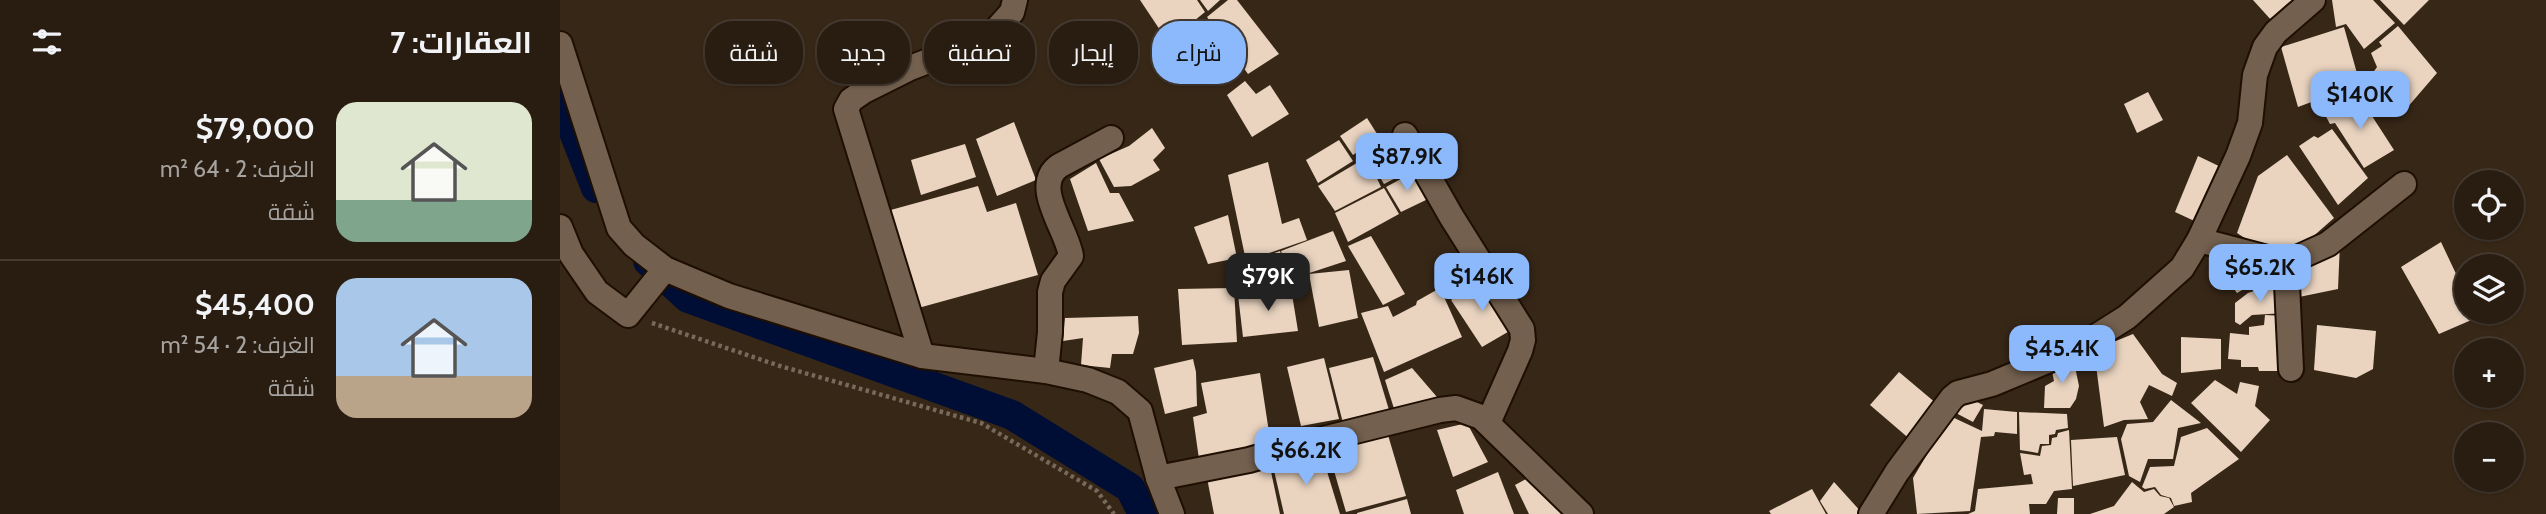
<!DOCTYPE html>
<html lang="ar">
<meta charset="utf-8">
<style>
body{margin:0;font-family:Cabin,Cairo,sans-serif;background:#352a1f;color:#f1f3f6;direction:rtl;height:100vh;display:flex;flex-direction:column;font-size:26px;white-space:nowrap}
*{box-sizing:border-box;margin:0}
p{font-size:23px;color:#a5a29f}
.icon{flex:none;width:38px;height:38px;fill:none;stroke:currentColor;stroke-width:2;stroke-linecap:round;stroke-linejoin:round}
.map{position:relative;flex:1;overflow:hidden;direction:ltr}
.panel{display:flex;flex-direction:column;background:#291d11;width:560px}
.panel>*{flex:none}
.hud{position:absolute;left:21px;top:21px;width:665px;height:63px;direction:rtl;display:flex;gap:14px}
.controls{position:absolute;left:1894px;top:170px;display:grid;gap:14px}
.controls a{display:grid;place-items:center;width:70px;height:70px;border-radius:50%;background:#291d11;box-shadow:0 2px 5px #0004,0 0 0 2px #453b31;font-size:35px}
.price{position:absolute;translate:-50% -60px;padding:0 16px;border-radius:14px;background:#8cb9fc;color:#111;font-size:23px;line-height:46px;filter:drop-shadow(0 2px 4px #0008)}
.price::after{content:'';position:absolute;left:50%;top:42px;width:21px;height:16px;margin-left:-10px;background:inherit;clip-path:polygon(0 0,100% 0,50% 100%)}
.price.selected{background:#222;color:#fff}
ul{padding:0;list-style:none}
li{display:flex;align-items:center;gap:21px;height:175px;padding:0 28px}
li+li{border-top:2px solid #453b31}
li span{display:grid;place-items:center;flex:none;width:196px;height:140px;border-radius:21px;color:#555}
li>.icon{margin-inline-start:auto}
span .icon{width:84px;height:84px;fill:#fffc;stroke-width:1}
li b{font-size:30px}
h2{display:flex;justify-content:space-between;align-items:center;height:84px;padding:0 28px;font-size:30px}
.chip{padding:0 24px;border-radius:28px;background:#291d11;box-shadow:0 2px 5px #0004,0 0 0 2px #453b31;font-size:24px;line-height:63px}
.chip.selected{background:#8cb9fc;color:#111}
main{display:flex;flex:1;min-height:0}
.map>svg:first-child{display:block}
</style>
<main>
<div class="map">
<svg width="1986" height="514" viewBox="0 0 1986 514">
<rect width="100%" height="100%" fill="#372717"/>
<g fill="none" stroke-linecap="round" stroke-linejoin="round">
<g stroke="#000e35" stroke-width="30">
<path d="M0 97 36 188"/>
<path d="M88 261 128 298 452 415 570 488 583 514"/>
</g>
</g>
<g fill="#ead4c0">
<path d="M580 0H637L645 12 608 42Z"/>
<path d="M640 0H660L648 11Z"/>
<path d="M668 0H677L719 54 688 74 647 17Z"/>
<path d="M1693 0H1742L1712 21Z"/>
<path d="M1772 0H1813L1835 23 1804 49 1786 24 1776 27Z"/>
<path d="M1820 0H1869L1844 25Z"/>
<path d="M1838 26 1877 73 1846 109 1812 74 1817 67 1811 53 1822 46 1819 42Z"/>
<path d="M1784 27 1800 84 1738 107 1721 47Z"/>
<path d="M685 81 696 94 710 85 729 114 692 137 667 95Z"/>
<path d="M1588 92 1603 120 1577 133 1564 104Z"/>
<path d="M1799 96 1834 150 1804 168 1775 123 1770 124 1763 111Z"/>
<path d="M807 118 819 137 793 155 780 136Z"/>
<path d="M454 122 476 180 437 196 416 139Z"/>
<path d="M592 128 605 148 593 160 600 170 571 186 554 187 539 159 569 146Z"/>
<path d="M1772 129 1808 178 1778 205 1739 146 1754 136 1758 138Z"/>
<path d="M821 138 847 172 824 184 804 150Z"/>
<path d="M779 140 793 161 758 183 746 160Z"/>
<path d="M405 144 416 177 361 195 351 160Z"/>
<path d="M1727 155 1774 218 1723 263 1677 233 1698 176Z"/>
<path d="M1638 156 1667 170 1643 225 1615 212Z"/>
<path d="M807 157 821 187 775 211 758 186Z"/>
<path d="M708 162 722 224 739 218 747 240 686 261 668 175Z"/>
<path d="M536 163 550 193H559L574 221 528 231 510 179Z"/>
<path d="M852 173 868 199 841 212 826 187Z"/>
<path d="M418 186 427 212 456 203 478 275 351 310 327 211Z"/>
<path d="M824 188 839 214 788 242 775 213Z"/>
<path d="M668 215 677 258 648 264 634 227Z"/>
<path d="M773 231 786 261 731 279 721 251Z"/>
<path d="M811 236 845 294 823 305 788 246Z"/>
<path d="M1881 242 1906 295V312H1913L1916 318 1879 334 1841 267Z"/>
<path d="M1780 243 1778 289 1739 297 1738 260Z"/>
<path d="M1669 250 1699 280 1677 293 1655 262Z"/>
<path d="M720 251 730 283 678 289 677 266Z"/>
<path d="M789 270 798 318 759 327 749 274Z"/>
<path d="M923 279 953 329 922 347 891 300Z"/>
<path d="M674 288 677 342 622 345 618 289Z"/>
<path d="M731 288 738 331 683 337 678 295Z"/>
<path d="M880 288 902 337 824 372 801 313 828 306 833 317 856 305 857 301Z"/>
<path d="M1703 288H1723L1725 313 1692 315 1680 325 1675 322V303L1688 293Z"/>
<path d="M1705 315 1724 316 1727 371H1699L1698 367H1681V360L1668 359 1670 333 1689 335V327L1704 325Z"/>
<path d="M578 316 579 333 573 354H552L550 368 521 365 523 338 503 341 505 318Z"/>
<path d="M1757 325 1816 331 1813 369 1796 378 1754 370Z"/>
<path d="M1573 334 1602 374 1617 383 1612 396 1589 385 1580 402 1588 419 1564 420 1544 427 1534 350Z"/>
<path d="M1621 337 1661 339V369L1621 373Z"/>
<path d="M813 357 829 410 783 423 769 368Z"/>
<path d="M1513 357 1519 386 1516 399 1510 408H1484L1485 386 1494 381 1490 361Z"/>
<path d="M764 358 779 419 741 426 727 367Z"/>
<path d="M633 359 636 372 637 406 605 414 594 368Z"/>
<path d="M852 368 877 397 836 415 825 380Z"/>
<path d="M1339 372 1377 404 1352 441 1310 405Z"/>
<path d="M700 373 712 452 640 466 633 417 647 413 641 383Z"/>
<path d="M1655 380 1677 394 1680 382 1699 386 1695 406 1710 420 1681 452 1631 403Z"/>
<path d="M1403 395 1423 405 1413 422 1394 412Z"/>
<path d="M1611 400 1641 423 1618 428 1613 459H1588L1580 482 1569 476 1561 439 1567 424 1593 422Z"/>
<path d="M1424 409 1457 412V434L1435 432 1434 436 1421 437 1410 511 1357 514 1353 478 1390 416 1422 431Z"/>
<path d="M1459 412 1507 414 1508 428 1496 430 1495 434 1489 435V444H1480L1478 453 1460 450Z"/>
<path d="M907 423 928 462 893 477 877 430Z"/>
<path d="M1647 428 1679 459 1631 493 1632 502 1614 506 1611 498 1601 495 1595 487 1585 489 1582 487 1590 467 1614 466 1621 437Z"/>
<path d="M1509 430 1512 489 1494 491 1486 504H1469L1470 514H1408L1415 511 1418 489 1473 484 1471 474 1464 475 1460 453 1480 456 1482 446 1491 445 1492 438 1497 437 1498 433Z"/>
<path d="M828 435 846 496 786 512 768 450Z"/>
<path d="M1557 437 1565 475 1513 486 1511 440Z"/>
<path d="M762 455 780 514H724L713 466Z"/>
<path d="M710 467 720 514H654L647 478Z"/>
<path d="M938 472 954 514H904L896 490Z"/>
<path d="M975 474 1013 514H969L955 485Z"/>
<path d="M1274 482 1303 514H1268L1260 501Z"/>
<path d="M1572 482 1584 492 1594 489 1600 496 1609 498 1614 507 1604 514H1530L1554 506Z"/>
<path d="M1252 489 1266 514H1211L1209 511Z"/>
<path d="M1498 498H1514V514H1497Z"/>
<path d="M847 499 851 514H797V513Z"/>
</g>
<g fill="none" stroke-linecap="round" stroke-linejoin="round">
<g stroke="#1e0f02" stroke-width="28">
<g id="street">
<path d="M0 44 59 228 74 245 105 269 169 296 362 356 486 371 528 380 558 392 580 411 598 478 612 514"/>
<path d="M845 135 891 216 962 329 963 340 960 351 928 423"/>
<path d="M0 227 11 254 37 292 68 315 105 269"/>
<path d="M1639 240 1726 263 1768 244 1844 184"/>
<path d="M1726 263 1731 369"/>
<path d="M362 356 286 109 291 100 304 91 350 68 415 43 434 32 452 12 455 0"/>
<path d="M486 371 490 332V292L493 281 511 256C507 229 471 186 499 166L551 138"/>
<path d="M598 478 689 460 751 442 880 410 896 408 921 417 1021 514"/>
<path d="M1311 514 1337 472 1392 398 1398 393 1432 384 1518 348 1567 317 1622 268 1639 240 1678 156 1690 123 1695 75 1705 47 1716 32 1753 0"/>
</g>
</g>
<path stroke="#77695b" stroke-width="4.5" stroke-dasharray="3.5 3.5" stroke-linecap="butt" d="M92 323 220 366 421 423 537 491 554 514"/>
<use href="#street" stroke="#73604e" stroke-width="24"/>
</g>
</svg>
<div class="controls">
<a><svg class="icon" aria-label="locate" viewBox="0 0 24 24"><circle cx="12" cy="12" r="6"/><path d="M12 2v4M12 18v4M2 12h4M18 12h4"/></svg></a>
<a><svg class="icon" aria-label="layers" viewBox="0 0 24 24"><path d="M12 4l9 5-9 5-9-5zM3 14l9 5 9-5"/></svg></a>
<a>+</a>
<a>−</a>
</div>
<b class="price" style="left:1800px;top:131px">$140K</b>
<b class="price" style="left:847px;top:193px">$87.9K</b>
<b class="price" style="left:1700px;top:304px">$65.2K</b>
<b class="price selected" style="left:708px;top:313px">$79K</b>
<b class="price" style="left:922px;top:313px">$146K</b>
<b class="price" style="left:1502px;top:385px">$45.4K</b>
<b class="price" style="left:746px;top:487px">$66.2K</b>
<div class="hud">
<a class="chip selected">شراء</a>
<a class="chip">إيجار</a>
<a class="chip">تصفية</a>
<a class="chip">جديد</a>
<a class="chip">شقة</a>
</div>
</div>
<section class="panel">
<h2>العقارات: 7<svg class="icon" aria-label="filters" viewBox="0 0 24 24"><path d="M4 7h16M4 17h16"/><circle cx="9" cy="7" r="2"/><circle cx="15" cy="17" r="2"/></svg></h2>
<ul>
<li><span style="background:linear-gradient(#dfe7d0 70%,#7fa58c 0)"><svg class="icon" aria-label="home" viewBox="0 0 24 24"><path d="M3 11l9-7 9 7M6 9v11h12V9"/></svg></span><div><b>$79,000</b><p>الغرف: 2 · 64 m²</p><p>شقة</p></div></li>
<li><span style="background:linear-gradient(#a9c7e8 70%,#b9a48a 0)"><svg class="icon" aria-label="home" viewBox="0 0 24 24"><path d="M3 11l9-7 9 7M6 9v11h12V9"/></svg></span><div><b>$45,400</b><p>الغرف: 2 · 54 m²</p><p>شقة</p></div></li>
</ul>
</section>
</main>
